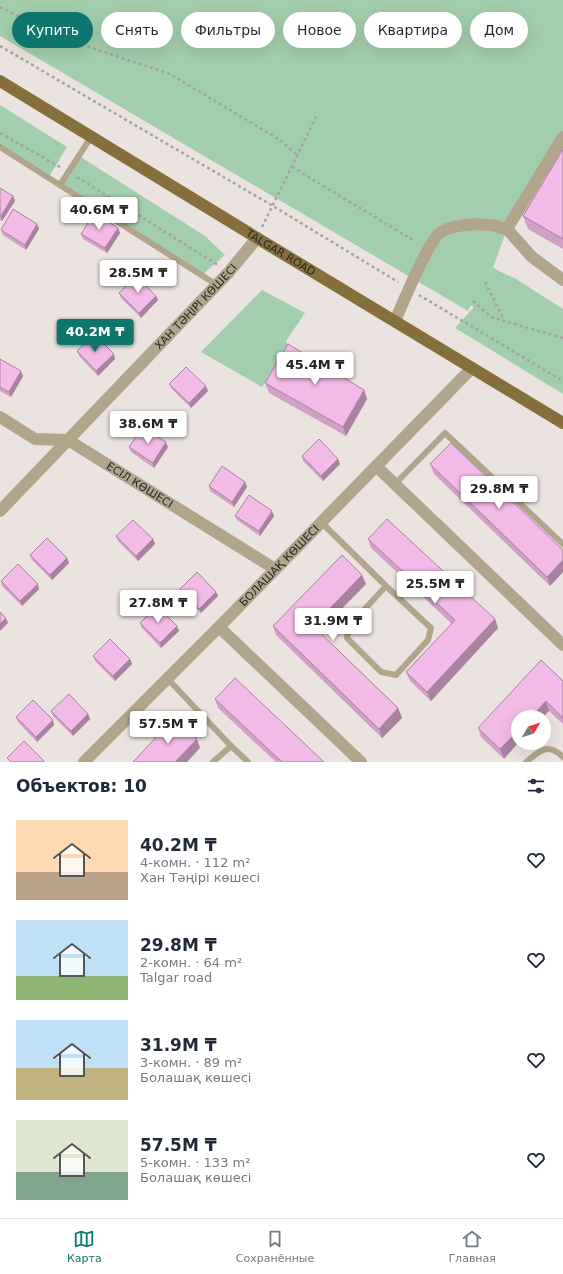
<!DOCTYPE html>
<html lang="ru">
<meta charset="utf-8">
<style>
body{margin:0;font-family:"DejaVu Sans",sans-serif;background:#f6f6f7;color:#1f2937;height:100vh;display:flex;flex-direction:column;font-size:15px;white-space:nowrap}
*{box-sizing:border-box;margin:0}
p{font-size:13px;color:#747a83}
.icon{flex:none;width:22px;height:22px;fill:none;stroke:currentColor;stroke-width:2;stroke-linecap:round;stroke-linejoin:round}
.map{position:relative;height:762px;overflow:hidden}
.drawer{display:flex;flex-direction:column;background:#fff;flex:1}
.drawer>*{flex:none}
.guide{position:absolute;left:12px;top:12px;width:539px;height:36px;display:flex;gap:8px}
.needle{width:26px;rotate:51deg}
.buttons{position:absolute;left:511px;top:710px;display:grid;gap:8px}
.buttons a{display:grid;place-items:center;width:40px;height:40px;border-radius:50%;background:#fff;box-shadow:0 4px 16px #0002;font-size:20px}
.price{position:absolute;translate:-50% -34px;padding:0 9px;border-radius:4px;background:#fff;color:#222;font-size:13px;line-height:26px;filter:drop-shadow(0 1px 2px #0008)}
.price::after{content:'';position:absolute;left:50%;top:24px;width:12px;height:9px;margin-left:-6px;background:inherit;clip-path:polygon(0 0,100% 0,50% 100%)}
.price.selected{background:#0f766e;color:#fff}
ul{padding:0;list-style:none}
li{display:flex;align-items:center;gap:12px;height:100px;padding:0 16px}
li span{display:grid;place-items:center;flex:none;width:112px;height:80px;border-radius:0px;color:#555}
li>.icon{margin-inline-start:auto}
span .icon{width:48px;height:48px;fill:#fffc;stroke-width:1}
li b{font-size:17px}
h2{display:flex;justify-content:space-between;align-items:center;height:48px;padding:0 16px;font-size:17px}
.chip{padding:0 14px;border-radius:18px;background:#fff;box-shadow:0 4px 16px #0002;font-size:14px;line-height:36px}
.chip.selected{background:#0f766e;color:#fff}
.tabs{display:flex;justify-content:space-around;align-items:center;height:56px;border-top:1px solid #e0e1e3;background:#fff;font-size:11px;color:#747a83}
.tabs a{display:grid;justify-items:center;gap:2px}
.tabs .selected{color:#0f766e}
.map>svg:first-child{display:block}
</style>
<div class="map">
<svg width="563" height="762" viewBox="0 0 563 762">
<rect width="100%" height="100%" fill="#ebe3df"/>
<g fill="#a3ceac">
<path d="M0 0H563V137L507 229 493 268 516 279 563 309V394L455 328 474 307 471 305 468 311 0 36Z"/>
<path d="M0 105 67 147 49 177 0 146Z"/>
<path d="M79 156 205 236 225 255 202 275 60 185Z"/>
<path d="M262 290 305 313 286 341 289 347 262 387 201 352Z"/>
</g>
<g fill="none" stroke-linecap="round" stroke-linejoin="round">
<g stroke="#a9a3a0" stroke-width="2.5" stroke-dasharray="3 3" stroke-linecap="butt">
<path d="M0 7 68 40 170 74 280 140 297 155"/>
<path d="M0 46 273 206 398 282"/>
<path d="M0 133 60 167"/>
<path d="M292 167 413 240"/>
<path d="M77 177 218 265"/>
<path d="M262 227 317 115"/>
<path d="M485 282 504 320"/>
<path d="M419 295 563 381"/>
<path d="M473 301 491 317 563 338"/>
</g>
<g stroke="#b1a58b" stroke-width="6">
<path d="M0 147 217 285"/>
<path d="M60 185 91 137"/>
<path d="M395 484 445 433 563 544"/>
<path d="M321 522 386 586 431 628 428 640 396 675 381 672 347 638 349 626 386 586"/>
<path d="M167 678 231 746 248 762"/>
<path d="M213 762 231 746"/>
<path d="M526 762C540 751 547 742 563 757"/>
</g>
<g stroke="#b1a58b" stroke-width="12">
<path d="M563 137 507 229 532 257 563 280"/>
<path d="M395 321C402 305 429 239 441 232 452 225 476 223 489 225 495 225 501 228 507 229"/>
<path id="s1" d="M0 417 35 439 68 440 275 569"/>
<path d="M376 466 563 645"/>
<path d="M219 627 361 762"/>
<path id="s2" d="M84 762 219 627 472 368"/>
</g>
<path stroke="#b1a58b" stroke-width="12" id="s3" d="M0 511 229 272 257 238"/>
<path stroke="#85703d" stroke-width="12" id="s4" d="M0 81 257 238 563 423"/>
</g>
<g fill="#d0a0c6">
<path d="M563 149V249L528 229 523 216Z"/>
<path d="M0 188 13 196 15 201 2 221 0 220Z"/>
<path d="M37 224 39 229 26 250 3 235 1 230Z"/>
<path d="M118 228 120 233 107 253 83 239 81 234Z"/>
<path d="M119 293 156 296 158 300 141 318 121 298Z"/>
<path d="M77 351 115 359 98 376 79 356Z"/>
<path d="M0 359 23 376 11 397 0 391Z"/>
<path d="M265 383 364 390 367 399 346 436 269 393Z"/>
<path d="M169 384 208 391 191 408 171 388Z"/>
<path d="M129 447H168L154 468 131 452Z"/>
<path d="M302 456 340 464 323 481 303 461Z"/>
<path d="M430 464 563 550V572L550 586 434 474Z"/>
<path d="M245 482 247 487 234 507 210 491 209 486Z"/>
<path d="M235 516H274L260 536 237 520Z"/>
<path d="M116 536 153 539 155 544 138 561 118 541Z"/>
<path d="M368 539 495 619 498 628 431 701 410 681 406 672 452 624 371 548Z"/>
<path d="M30 555 67 558 69 563 52 580 32 560Z"/>
<path d="M1 581 39 589 22 606 2 586Z"/>
<path d="M366 584 319 632 398 708 402 718 382 738 276 635 273 626Z"/>
<path d="M180 589 216 592 218 596 201 613 181 593Z"/>
<path d="M140 623 179 631 161 648 142 628Z"/>
<path d="M93 656 130 659 132 664 115 681 95 661Z"/>
<path d="M563 681V724L549 711 543 717H518L504 759 481 737 478 728Z"/>
<path d="M215 699 324 762H276L218 708Z"/>
<path d="M51 711 88 714 90 719 73 736 53 716Z"/>
<path d="M16 717 53 720 54 725 37 742 18 722Z"/>
</g>
<g fill="#a982a1">
<path d="M13 196 15 201 2 221 1 216Z"/>
<path d="M37 224 39 229 26 250 25 245Z"/>
<path d="M118 228 120 233 107 253 105 248Z"/>
<path d="M156 296 158 300 141 318 139 313Z"/>
<path d="M114 354 115 359 98 376 96 371Z"/>
<path d="M21 371 23 376 11 397 9 392Z"/>
<path d="M206 386 208 391 191 408 189 403Z"/>
<path d="M364 390 367 399 346 436 343 427Z"/>
<path d="M166 442 168 447 154 468 153 463Z"/>
<path d="M338 459 340 464 323 481 321 476Z"/>
<path d="M245 482 247 487 234 507 232 502Z"/>
<path d="M272 511 274 516 260 536 259 531Z"/>
<path d="M153 539 155 544 138 561 136 556Z"/>
<path d="M67 558 69 563 52 580 50 575Z"/>
<path d="M563 560V572L550 586 547 577Z"/>
<path d="M362 575 366 584 316 635 313 626Z"/>
<path d="M38 584 39 589 22 606 20 601Z"/>
<path d="M216 592 218 596 201 613 199 609Z"/>
<path d="M6 618 8 623 0 631V624Z"/>
<path d="M495 619 498 628 431 701 427 692Z"/>
<path d="M177 626 179 631 161 648 160 643Z"/>
<path d="M130 659 132 664 115 681 113 676Z"/>
<path d="M546 701 549 711 543 717H531Z"/>
<path d="M398 708 402 718 382 738 379 729Z"/>
<path d="M88 714 90 719 73 736 71 731Z"/>
<path d="M53 720 54 725 37 742 36 737Z"/>
<path d="M518 731V743L504 759 500 749Z"/>
<path d="M197 739 200 748 187 762H175Z"/>
</g>
<g fill="#f2bae6" stroke="#a982a1">
<path d="M563 149V239L523 216Z"/>
<path d="M0 188 13 196 1 216H0Z"/>
<path d="M13 209 37 224 25 245 1 230Z"/>
<path d="M94 213 118 228 105 248 81 234Z"/>
<path d="M136 276 156 296 139 313 119 293Z"/>
<path d="M94 334 114 354 96 371 77 351Z"/>
<path d="M288 344 364 390 343 427 265 383Z"/>
<path d="M0 359 21 371 9 392 0 387Z"/>
<path d="M186 367 206 386 189 403 169 384Z"/>
<path d="M143 427 166 442 153 463 129 447Z"/>
<path d="M319 439 338 459 321 476 302 456Z"/>
<path d="M451 443 563 550V560L547 577 430 464Z"/>
<path d="M222 466 245 482 232 502 209 486Z"/>
<path d="M249 495 272 511 259 531 235 516Z"/>
<path d="M387 519 495 619 427 692 406 672 455 620 368 539Z"/>
<path d="M133 520 153 539 136 556 116 536Z"/>
<path d="M47 538 67 558 50 575 30 555Z"/>
<path d="M342 555 362 575 313 626 398 708 379 729 273 626Z"/>
<path d="M18 564 38 584 20 601 1 581Z"/>
<path d="M197 572 216 592 199 609 180 589Z"/>
<path d="M157 606 177 626 160 643 140 623Z"/>
<path d="M0 612 6 618 0 624Z"/>
<path d="M110 639 130 659 113 676 93 656Z"/>
<path d="M541 660 563 681V718L546 701 531 717H518V731L500 749 478 728Z"/>
<path d="M235 678 324 762H282L215 699Z"/>
<path d="M69 694 88 714 71 731 51 711Z"/>
<path d="M33 700 53 720 36 737 16 717Z"/>
<path d="M174 718 197 739 175 762H133Z"/>
<path d="M24 741 44 761 43 762H11L7 758Z"/>
</g>
<g text-anchor="middle" dominant-baseline="central" stroke-width="3" stroke-linejoin="round" paint-order="stroke">
<g font-size="11" fill="#282524" stroke="#ebe3df">
<text stroke="none"><textPath href="#s4" startOffset="329">TALGAR ROAD</textPath></text>
<text stroke="none"><textPath href="#s3" startOffset="283">ХАН ТӘҢІРІ КӨШЕСІ</textPath></text>
<text stroke="none"><textPath href="#s1" startOffset="159">ЕСІЛ КӨШЕСІ</textPath></text>
<text stroke="none"><textPath href="#s2" startOffset="277">БОЛАШАҚ КӨШЕСІ</textPath></text>
</g>
</g>
</svg>
<div class="buttons">
<a><svg class="needle" viewBox="-14 -14 28 28"><path d="M0-13l5 13h-10z" fill="#e53935"/><path d="M0 13l5-13h-10z" fill="#747a83"/></svg></a>
</div>
<b class="price" style="left:99px;top:231px">40.6M ₸</b>
<b class="price" style="left:138px;top:294px">28.5M ₸</b>
<b class="price selected" style="left:95px;top:353px">40.2M ₸</b>
<b class="price" style="left:315px;top:386px">45.4M ₸</b>
<b class="price" style="left:148px;top:445px">38.6M ₸</b>
<b class="price" style="left:499px;top:510px">29.8M ₸</b>
<b class="price" style="left:435px;top:605px">25.5M ₸</b>
<b class="price" style="left:158px;top:624px">27.8M ₸</b>
<b class="price" style="left:333px;top:642px">31.9M ₸</b>
<b class="price" style="left:168px;top:745px">57.5M ₸</b>
<div class="guide">
<a class="chip selected">Купить</a>
<a class="chip">Снять</a>
<a class="chip">Фильтры</a>
<a class="chip">Новое</a>
<a class="chip">Квартира</a>
<a class="chip">Дом</a>
</div>
</div>
<section class="drawer">
<h2>Объектов: 10<svg class="icon" aria-label="filters" viewBox="0 0 24 24"><path d="M4 7h16M4 17h16"/><circle cx="9" cy="7" r="2"/><circle cx="15" cy="17" r="2"/></svg></h2>
<ul>
<li><span style="background:linear-gradient(#ffd9b3 65%,#b9a48a 0)"><svg class="icon" aria-label="home" viewBox="0 0 24 24"><path d="M3 11l9-7 9 7M6 9v11h12V9"/></svg></span><div><b>40.2M ₸</b><p>4-комн. · 112 m²</p><p>Хан Тәңірі көшесі</p></div><svg class="icon" aria-label="heart" viewBox="0 0 24 24"><path d="M12 20l-8-8c-3-5 5-10 8-4 3-6 11-1 8 4z"/></svg></li>
<li><span style="background:linear-gradient(#bfe0f5 70%,#8fb573 0)"><svg class="icon" aria-label="home" viewBox="0 0 24 24"><path d="M3 11l9-7 9 7M6 9v11h12V9"/></svg></span><div><b>29.8M ₸</b><p>2-комн. · 64 m²</p><p>Talgar road</p></div><svg class="icon" aria-label="heart" viewBox="0 0 24 24"><path d="M12 20l-8-8c-3-5 5-10 8-4 3-6 11-1 8 4z"/></svg></li>
<li><span style="background:linear-gradient(#bfe0f5 60%,#c2b280 0)"><svg class="icon" aria-label="home" viewBox="0 0 24 24"><path d="M3 11l9-7 9 7M6 9v11h12V9"/></svg></span><div><b>31.9M ₸</b><p>3-комн. · 89 m²</p><p>Болашақ көшесі</p></div><svg class="icon" aria-label="heart" viewBox="0 0 24 24"><path d="M12 20l-8-8c-3-5 5-10 8-4 3-6 11-1 8 4z"/></svg></li>
<li><span style="background:linear-gradient(#dfe7d0 65%,#7fa58c 0)"><svg class="icon" aria-label="home" viewBox="0 0 24 24"><path d="M3 11l9-7 9 7M6 9v11h12V9"/></svg></span><div><b>57.5M ₸</b><p>5-комн. · 133 m²</p><p>Болашақ көшесі</p></div><svg class="icon" aria-label="heart" viewBox="0 0 24 24"><path d="M12 20l-8-8c-3-5 5-10 8-4 3-6 11-1 8 4z"/></svg></li>
</ul>
</section>
<nav class="tabs">
<a class="selected"><svg class="icon" aria-label="map" viewBox="0 0 24 24"><path d="M3 6l6-2 6 2 6-2v14l-6 2-6-2-6 2zM9 4v14M15 6v14"/></svg>Карта</a>
<a><svg class="icon" aria-label="saved" viewBox="0 0 24 24"><path d="M7 4h10v16l-5-4-5 4z"/></svg>Сохранённые</a>
<a><svg class="icon" aria-label="home" viewBox="0 0 24 24"><path d="M3 11l9-7 9 7M6 9v11h12V9"/></svg>Главная</a>
</nav>
